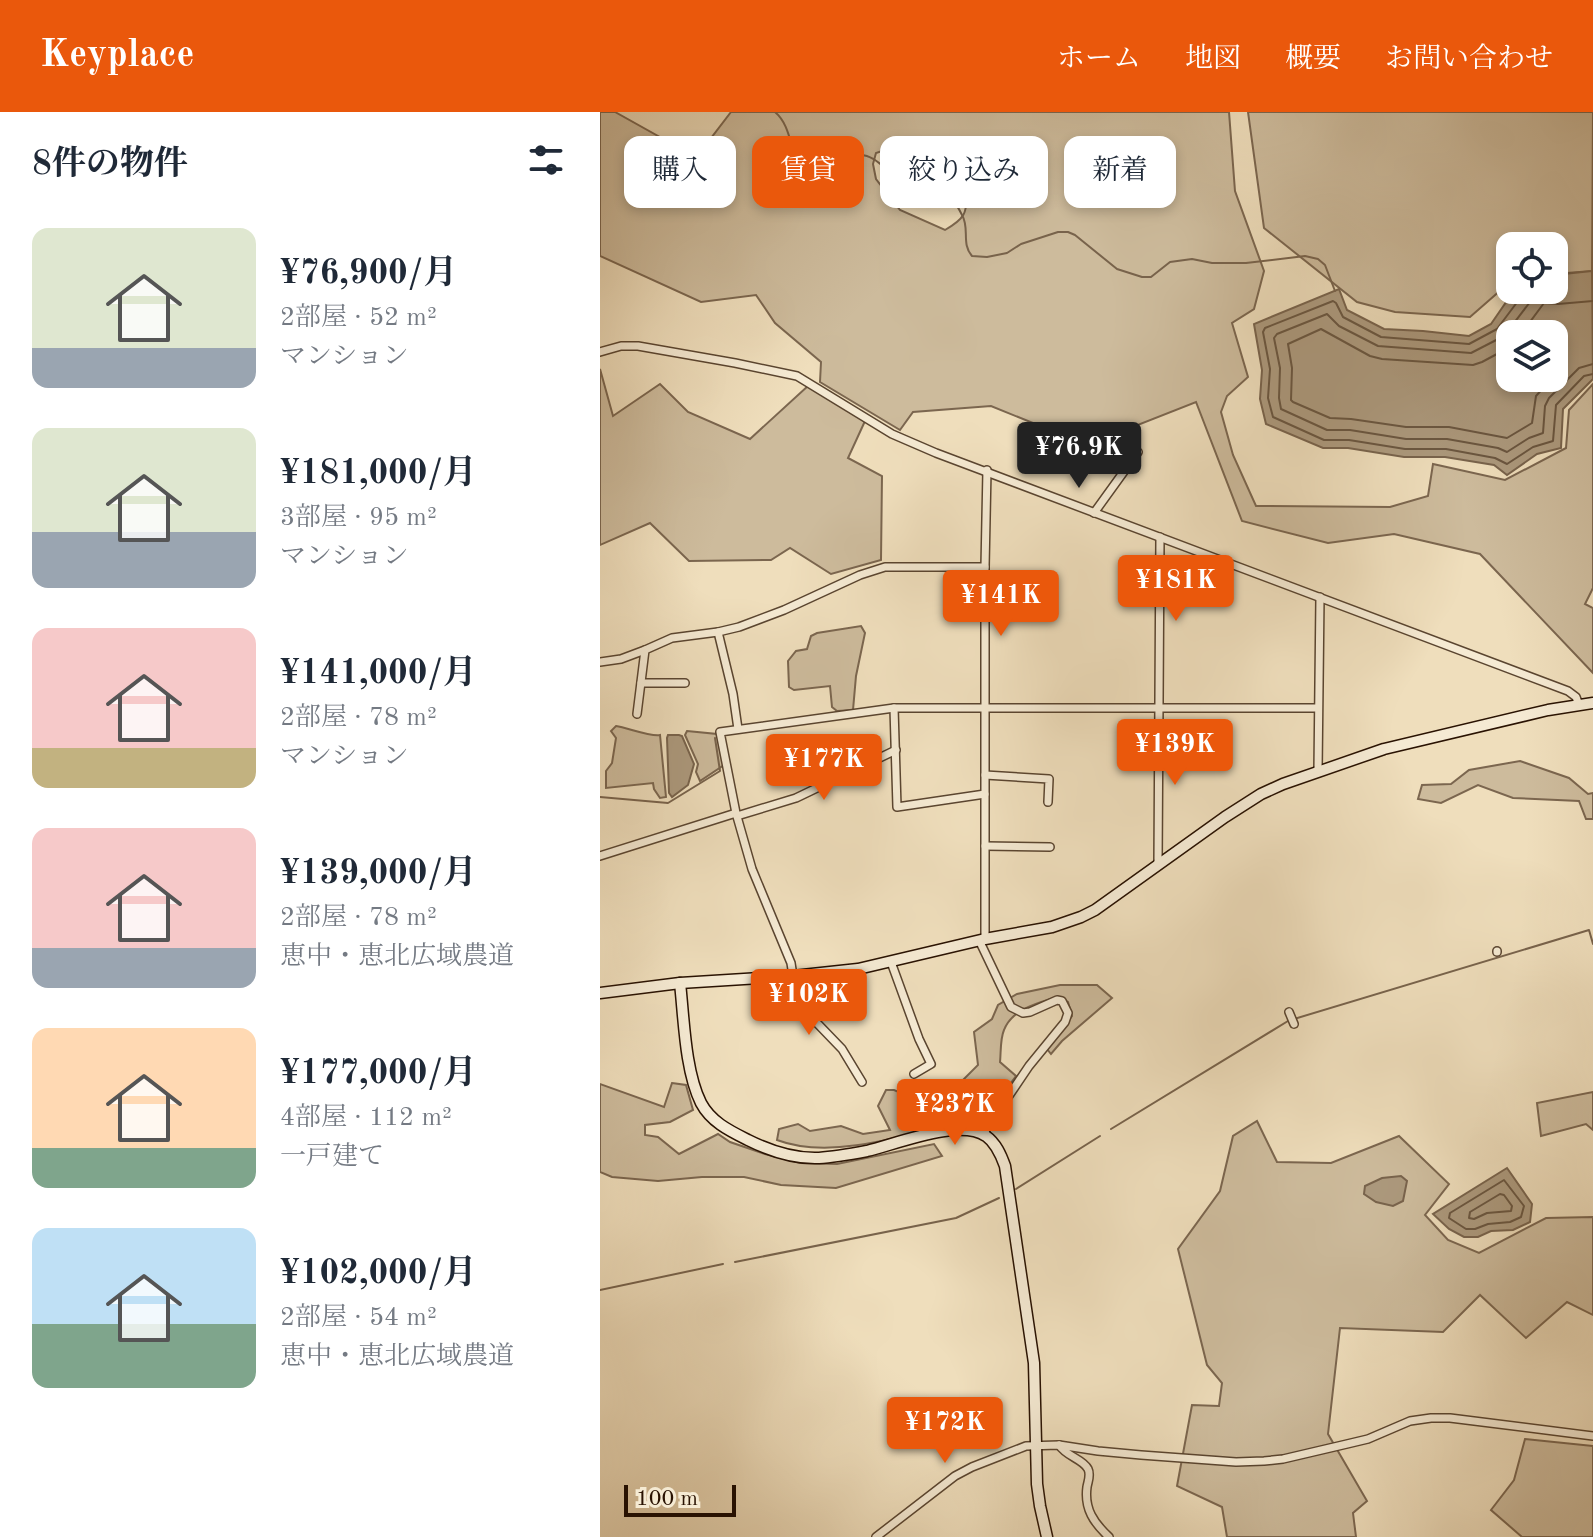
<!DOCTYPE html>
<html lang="ja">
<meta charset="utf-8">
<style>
body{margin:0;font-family:"Old Standard TT","Noto Serif JP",serif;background:#f6f6f7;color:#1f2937;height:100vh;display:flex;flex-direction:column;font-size:30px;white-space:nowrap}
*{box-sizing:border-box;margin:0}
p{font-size:26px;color:#747a83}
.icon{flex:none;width:44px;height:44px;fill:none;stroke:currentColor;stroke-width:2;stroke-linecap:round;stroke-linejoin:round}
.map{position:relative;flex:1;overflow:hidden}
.sheet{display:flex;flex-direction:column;background:#fff;width:600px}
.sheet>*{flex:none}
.top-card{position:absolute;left:24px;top:24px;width:760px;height:72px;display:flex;gap:16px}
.fabs{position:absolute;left:896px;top:120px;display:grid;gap:16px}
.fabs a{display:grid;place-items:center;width:72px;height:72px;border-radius:16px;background:#fff;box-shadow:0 4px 12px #0003;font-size:40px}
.scale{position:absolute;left:24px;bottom:20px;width:112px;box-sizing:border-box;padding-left:8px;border:4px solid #291202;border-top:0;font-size:22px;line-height:28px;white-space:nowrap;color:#291202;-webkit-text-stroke:6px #f5ead3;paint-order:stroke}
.price{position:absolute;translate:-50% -68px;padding:0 18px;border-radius:8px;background:#ea580c;color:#fff;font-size:26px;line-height:52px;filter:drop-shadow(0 2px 4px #0008)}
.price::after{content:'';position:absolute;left:50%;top:48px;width:24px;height:18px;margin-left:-12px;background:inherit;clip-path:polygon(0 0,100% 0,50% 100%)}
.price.current{background:#222;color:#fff}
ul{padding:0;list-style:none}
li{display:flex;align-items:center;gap:24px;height:200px;padding:0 32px}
li span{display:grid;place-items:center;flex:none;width:224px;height:160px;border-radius:16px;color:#555}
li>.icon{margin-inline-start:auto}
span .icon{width:96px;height:96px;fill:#fffc;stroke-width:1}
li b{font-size:34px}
h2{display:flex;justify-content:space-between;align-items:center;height:96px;padding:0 32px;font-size:34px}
.chip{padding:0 28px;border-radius:16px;background:#fff;box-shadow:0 4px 12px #0003;font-size:28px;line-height:72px}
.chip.current{background:#ea580c;color:#fff}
header{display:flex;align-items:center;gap:48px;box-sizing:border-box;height:112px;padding:0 40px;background:#ea580c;color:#fff}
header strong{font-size:38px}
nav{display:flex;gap:44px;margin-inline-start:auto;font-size:28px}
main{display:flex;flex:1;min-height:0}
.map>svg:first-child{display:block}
</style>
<header>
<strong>Keyplace</strong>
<nav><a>ホーム</a><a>地図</a><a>概要</a><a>お問い合わせ</a></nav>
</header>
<main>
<section class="sheet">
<h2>8件の物件<svg class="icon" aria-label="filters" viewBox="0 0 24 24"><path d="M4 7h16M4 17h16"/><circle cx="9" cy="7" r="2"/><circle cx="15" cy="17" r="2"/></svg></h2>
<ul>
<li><span style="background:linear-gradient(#dfe7d0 75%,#9aa5b1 0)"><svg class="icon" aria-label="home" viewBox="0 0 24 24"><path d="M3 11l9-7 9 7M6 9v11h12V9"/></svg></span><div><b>¥76,900/月</b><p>2部屋 · 52 m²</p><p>マンション</p></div></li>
<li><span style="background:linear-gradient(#dfe7d0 65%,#9aa5b1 0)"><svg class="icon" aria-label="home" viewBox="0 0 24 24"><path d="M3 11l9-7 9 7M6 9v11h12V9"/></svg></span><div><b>¥181,000/月</b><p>3部屋 · 95 m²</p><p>マンション</p></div></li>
<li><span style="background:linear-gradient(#f6c9c9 75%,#c2b280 0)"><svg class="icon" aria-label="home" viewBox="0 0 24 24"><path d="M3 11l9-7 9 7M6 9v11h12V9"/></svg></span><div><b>¥141,000/月</b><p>2部屋 · 78 m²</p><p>マンション</p></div></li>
<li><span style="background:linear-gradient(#f6c9c9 75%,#9aa5b1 0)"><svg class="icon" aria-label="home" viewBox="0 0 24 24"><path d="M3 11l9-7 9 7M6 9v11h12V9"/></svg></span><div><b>¥139,000/月</b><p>2部屋 · 78 m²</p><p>恵中・恵北広域農道</p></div></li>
<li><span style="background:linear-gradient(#ffd9b3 75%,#7fa58c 0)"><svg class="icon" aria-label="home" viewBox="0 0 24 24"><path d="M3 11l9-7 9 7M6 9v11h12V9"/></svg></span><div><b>¥177,000/月</b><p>4部屋 · 112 m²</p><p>一戸建て</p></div></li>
<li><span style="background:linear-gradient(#bfe0f5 60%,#7fa58c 0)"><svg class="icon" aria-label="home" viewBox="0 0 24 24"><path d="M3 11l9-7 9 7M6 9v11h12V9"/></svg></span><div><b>¥102,000/月</b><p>2部屋 · 54 m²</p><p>恵中・恵北広域農道</p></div></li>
</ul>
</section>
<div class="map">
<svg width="993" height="1425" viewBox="0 0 993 1425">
<rect width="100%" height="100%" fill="#efdebc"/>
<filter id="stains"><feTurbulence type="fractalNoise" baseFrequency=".0025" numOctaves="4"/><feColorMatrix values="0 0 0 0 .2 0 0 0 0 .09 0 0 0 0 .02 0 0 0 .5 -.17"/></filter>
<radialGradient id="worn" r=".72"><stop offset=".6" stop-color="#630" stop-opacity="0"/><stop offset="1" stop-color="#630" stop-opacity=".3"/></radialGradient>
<g fill="#cdbb9c" stroke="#7b664f" stroke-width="2" fill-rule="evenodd">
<path d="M0 0H15L76 34 111 26 131 0H629L635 79 664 159 654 197 632 211 648 265 627 284 621 300 633 343 656 394 790 395 828 384 833 352 905 368 966 336 969 298 993 272V476L985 492 993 496V561L880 442 794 422 728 431 642 409 596 290 487 333 391 294 313 300 300 318 220 270 221 250 175 211 156 183 101 190 0 144ZM282 39C325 47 335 46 366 80 368 101 364 107 345 118L300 98 276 67 273 52 276 41Z"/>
<path d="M648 0H993L992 159 954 162V134H910V170L870 205 795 200 757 190 664 116Z"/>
<path d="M0 257 13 304 60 272 88 300 150 327 209 273 265 309 248 346 282 364 281 448 231 462 190 436 171 448 89 449 50 411 0 433Z"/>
<path d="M261 514 265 521 256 564 253 598 237 599 232 595 230 574 194 578 189 575 188 549 196 539 207 537 211 524 217 521Z"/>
<path d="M16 614C28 616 51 625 60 623L66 685 60 686 54 677 53 671 6 676V659L12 651 16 626 11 619Z"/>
<path d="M87 619 117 622 124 653 100 669 96 660 98 652 85 623Z"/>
<path d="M920 649 969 666 988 682 993 681V707H986L979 689 913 686 878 673 841 691 818 687 822 673 851 672 869 658Z"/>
<path d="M460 873H497L512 886 462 929 451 942 447 937 472 904 468 890 457 885C438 891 412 897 404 918 400 927 401 941 400 950L416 964 386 1005 377 1008H364C309 1022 232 1049 177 1028L179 1017 198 1012 210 1019 241 1014 263 1022 290 1018 278 994 286 978H294L306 983 343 968 356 975 378 953 374 920 392 907 398 893 417 882Z"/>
<path d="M72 971 86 973 93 998 70 1010 45 1013V1023L58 1025 79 1042 118 1022 130 1030 165 1042 200 1051 237 1052 334 1032 342 1044 236 1076 181 1073 144 1065H102L58 1069 12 1065 0 1060V972L64 995Z"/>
<path d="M993 980V1018L986 1012 941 1024 937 991Z"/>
<path d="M657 1009 677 1050 731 1051 799 1024 849 1072 825 1103 848 1128 879 1141 946 1106 993 1105V1203L967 1190 926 1226 880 1183 843 1220 740 1216 728 1322 767 1389 753 1401 756 1425H627L622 1395 577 1374 592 1293 619 1294 622 1271 607 1253 578 1137 620 1079 633 1024Z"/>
<path d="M925 1327 993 1334V1425H922L891 1398 914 1368Z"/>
</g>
<g fill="#ac997d" stroke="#78634c" stroke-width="2" fill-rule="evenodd">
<path d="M992 159 993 267 963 297 961 336 937 342 907 363 894 353 845 345H804L748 336H723L666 312 660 287 662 258 654 212 739 177 747 198 784 217 823 219 869 224 891 212 911 183 919 178H954V163ZM954 222V266H910V222Z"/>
<path d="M68 623H79L82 624 94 652 88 673 72 685 69 681 67 626Z"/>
<path d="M907 1056 932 1092 930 1110 913 1118 891 1119 878 1125H864L849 1117 833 1102Z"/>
<path d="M801 1064 807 1069 803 1089 793 1094 776 1090 764 1082 765 1074 782 1066Z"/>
</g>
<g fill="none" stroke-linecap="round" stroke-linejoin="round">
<g stroke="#6a5640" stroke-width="2">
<path d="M923 178 921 185 897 217 869 232 781 225 743 205 736 191 733 189 665 216 663 220 670 257 668 286 673 305 724 328H749L805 337H846L895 346 907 352 933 335 953 329 956 293 984 264 993 262"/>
<path d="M933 178 930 190 904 224 871 241 778 234 739 214 727 202 677 222 674 226 680 256 679 286 681 297 727 318H750L806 327H847L898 336 907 340 929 326 943 321 945 294 949 286 979 256 993 252"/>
<path d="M921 222 944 191 958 192 993 189"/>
<path d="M910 235 882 250 873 253 782 247 770 244 721 217 688 232 692 256 691 288 693 290 730 306 751 307 806 315H849L907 326 932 311 936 284 952 266"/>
<path d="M904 1068 924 1094 921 1105 910 1110 888 1112 875 1117H866L849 1106 850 1101Z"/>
<path d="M900 1082 904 1083 912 1094 911 1099 887 1101 874 1107 869 1106 870 1100Z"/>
</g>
<g stroke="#78634c" stroke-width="2">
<path d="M175 0C195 17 188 49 210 66 229 65 239 43 259 43 276 42 287 61 301 68 314 75 331 71 343 78 351 82 358 95 362 103 370 116 361 132 372 144L387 145 407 141 421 132 458 120H468L475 123 517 157 542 165H551L570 150 592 147 612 151H646L705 144 718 147 725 153 735 179"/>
<path d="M0 685 68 691 120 659 115 626"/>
<path d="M694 907 989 818 993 832"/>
<path d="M511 1017 688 909"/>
<path d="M416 1077 500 1024"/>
<path d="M135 1150 356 1106 399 1086"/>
<path d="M0 1178 123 1152"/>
</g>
<g stroke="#5a4530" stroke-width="10">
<g id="street">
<path d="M0 240 21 234H38L135 251 197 264 292 322 336 341 968 579 976 585 979 593"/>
<path d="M494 401 538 340"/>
<path d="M0 550 21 547 45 538"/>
<path d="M41 571H85"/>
<path d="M294 596 297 695 385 682"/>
<path d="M37 602 45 538 72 526 118 520"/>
<path d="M138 617 133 582 118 520 139 515 184 498 260 463 285 455H385"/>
<path d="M718 659 720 485"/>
<path d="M385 663 449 667 448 690"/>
<path d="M137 704 196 686 296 638"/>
<path d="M385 734 450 735"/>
<path d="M0 744 136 701"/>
<path d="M558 753 560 425"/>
<path d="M385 827V455L387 358"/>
<path d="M379 828 411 895 423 901 430 900 457 888 462 889 468 901 465 910 429 954 383 1022"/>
<path d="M897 839V840"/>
<path d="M291 850 319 927 331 952 314 962"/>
<path d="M214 861 215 909 242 937 262 970"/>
<path d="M193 864 191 851 152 757 136 701 120 620 294 596H718"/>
<path d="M689 900 694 912"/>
<path d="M459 1333C467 1345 483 1347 488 1357 491 1363 488 1369 487 1375 484 1397 494 1411 509 1425"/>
<path d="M276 1425 355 1364 372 1355 426 1334 459 1333 498 1339 541 1343 636 1350 664 1349 683 1347 747 1332 768 1327 810 1309 831 1306H850L993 1324"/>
</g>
</g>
<g stroke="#291202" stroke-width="13">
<g id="secondary">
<path d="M80 871C84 907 85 959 101 991 111 1010 130 1019 148 1028 170 1039 195 1047 219 1046 235 1045 251 1042 267 1039 297 1032 359 1006 386 1024 396 1031 401 1043 405 1054L434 1251 437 1372 440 1394 447 1425"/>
<path d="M0 881 80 871 193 864 258 857 385 827 452 815 481 805 495 798 625 705 661 682 683 672 784 637 948 598 993 591"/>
</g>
</g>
<use href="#street" stroke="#f5ead3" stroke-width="7"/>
<use href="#secondary" stroke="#f5ead3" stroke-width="10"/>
</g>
<rect width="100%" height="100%" filter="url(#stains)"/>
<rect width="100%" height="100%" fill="url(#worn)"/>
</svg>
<div class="fabs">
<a><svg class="icon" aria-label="locate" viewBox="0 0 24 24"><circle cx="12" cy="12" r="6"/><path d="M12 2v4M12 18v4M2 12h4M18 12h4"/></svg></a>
<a><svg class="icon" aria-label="layers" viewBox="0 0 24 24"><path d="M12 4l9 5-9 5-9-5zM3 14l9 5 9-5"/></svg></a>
</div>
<div class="scale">100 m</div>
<b class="price current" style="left:479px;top:378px">¥76.9K</b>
<b class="price" style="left:576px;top:511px">¥181K</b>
<b class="price" style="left:401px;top:526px">¥141K</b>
<b class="price" style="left:575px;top:675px">¥139K</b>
<b class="price" style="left:224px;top:690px">¥177K</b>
<b class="price" style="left:209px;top:925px">¥102K</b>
<b class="price" style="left:355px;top:1035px">¥237K</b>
<b class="price" style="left:345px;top:1353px">¥172K</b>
<div class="top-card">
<a class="chip">購入</a>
<a class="chip current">賃貸</a>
<a class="chip">絞り込み</a>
<a class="chip">新着</a>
</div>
</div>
</main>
